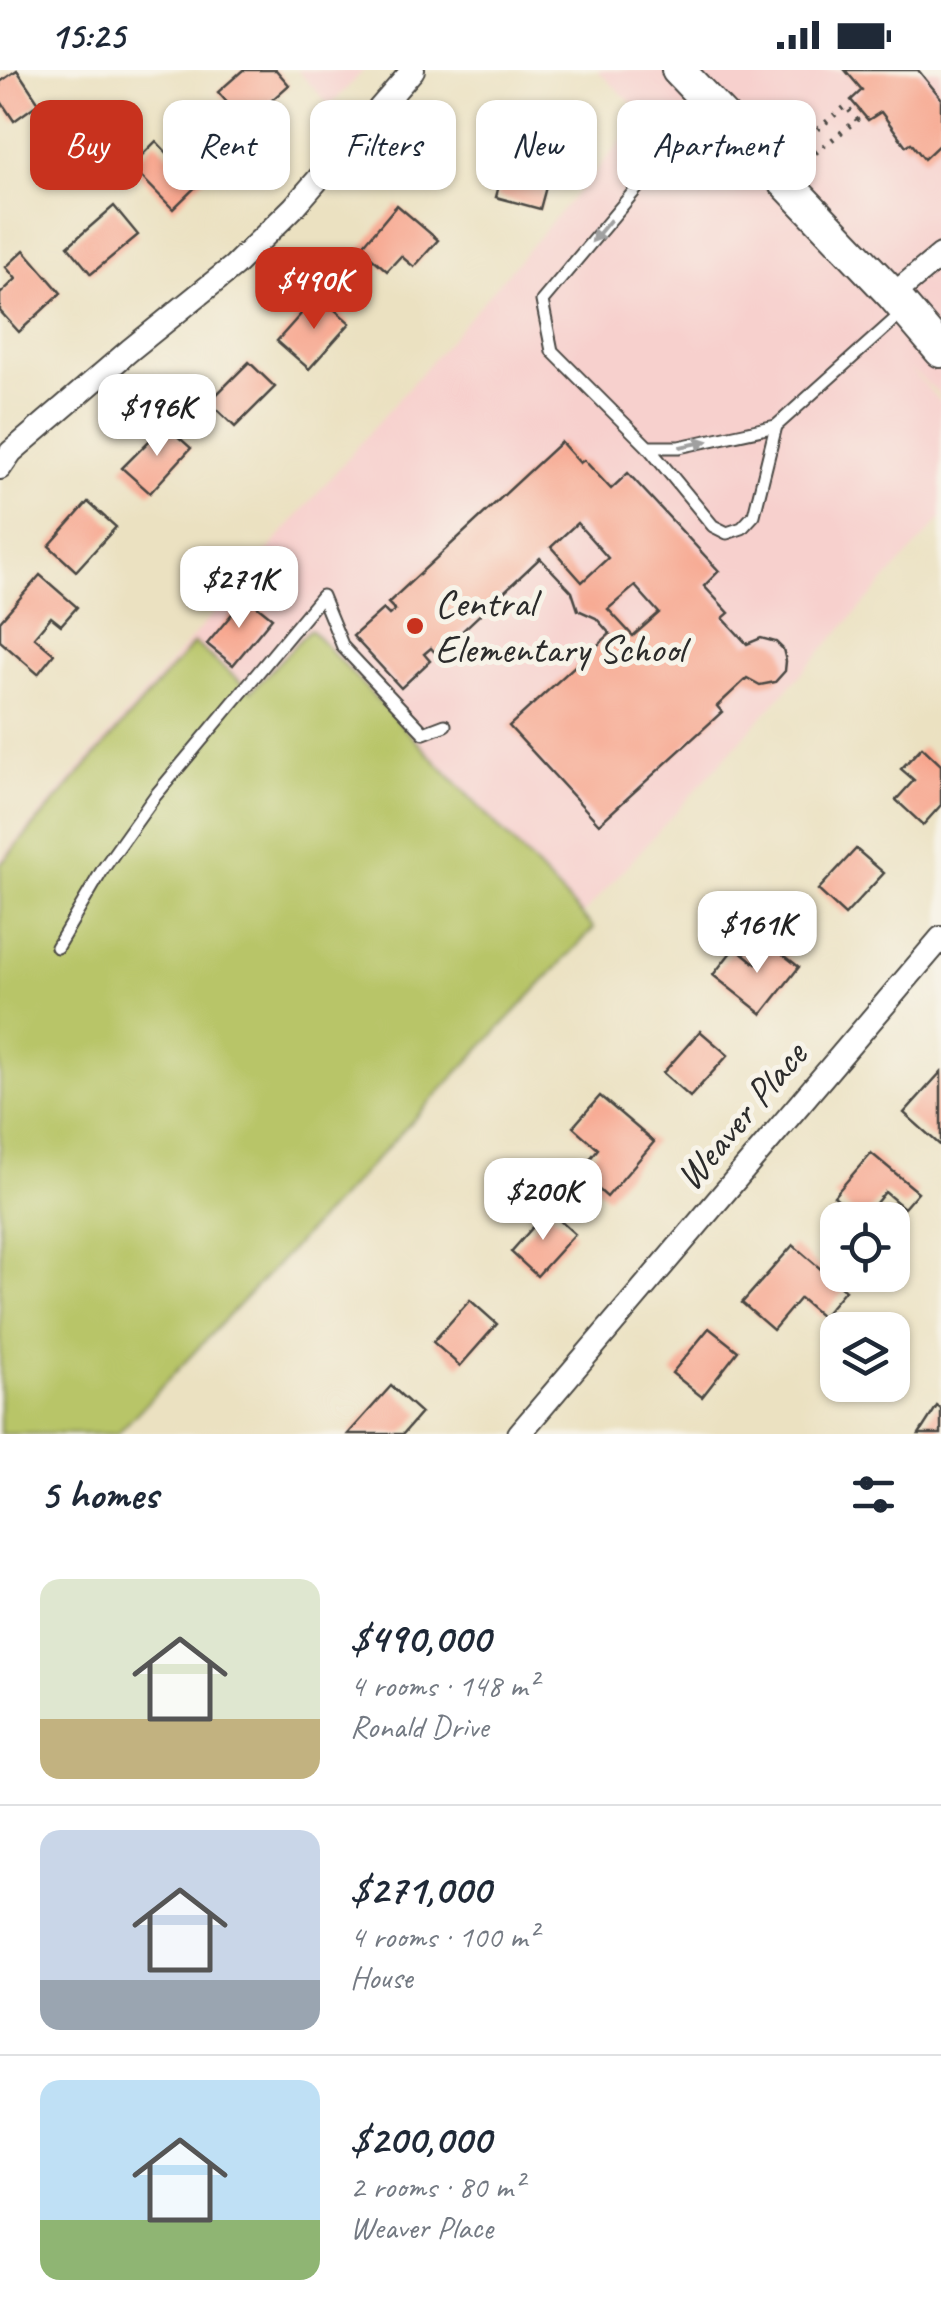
<!DOCTYPE html>
<meta charset="utf-8">
<style>
body{margin:0;font-family:Caveat,sans-serif;background:#f2f2f3;color:#1f2937;height:100vh;display:flex;flex-direction:column;font-size:38px;white-space:nowrap}
*{box-sizing:border-box;margin:0}
p{font-size:32px;color:#747a83}
.icon{flex:none;width:55px;height:55px;fill:none;stroke:currentColor;stroke-width:2;stroke-linecap:round;stroke-linejoin:round}
.map{position:relative;height:1364px;overflow:hidden}
.sheet{display:flex;flex-direction:column;background:#fff;flex:1}
.sheet>*{flex:none}
.top-card{position:absolute;left:30px;top:30px;width:882px;height:90px;display:flex;gap:20px}
.buttons{position:absolute;left:820px;top:1132px;display:grid;gap:20px}
.buttons a{display:grid;place-items:center;width:90px;height:90px;border-radius:20px;background:#fff;box-shadow:0 2px 8px #0004;font-size:50px}
.price{position:absolute;translate:-50% -85px;padding:0 22px;border-radius:20px;background:#fff;color:#222;font-size:32px;line-height:65px;filter:drop-shadow(0 2px 5px #0008)}
.price::after{content:'';position:absolute;left:50%;top:60px;width:30px;height:22px;margin-left:-15px;background:inherit;clip-path:polygon(0 0,100% 0,50% 100%)}
.price.current{background:#c8321e;color:#fff}
ul{padding:0;list-style:none}
li{display:flex;align-items:center;gap:30px;height:250px;padding:0 40px}
li+li{border-top:2px solid #e0e1e3}
li span{display:grid;place-items:center;flex:none;width:280px;height:200px;border-radius:20px;color:#555}
li>.icon{margin-inline-start:auto}
span .icon{width:120px;height:120px;fill:#fffc;stroke-width:1}
li b{font-size:42px}
h2{display:flex;justify-content:space-between;align-items:center;height:120px;padding:0 40px;font-size:42px}
.chip{padding:0 35px;border-radius:20px;background:#fff;box-shadow:0 2px 8px #0004;font-size:35px;line-height:90px}
.chip.current{background:#c8321e;color:#fff}
.status{display:flex;justify-content:space-between;align-items:center;height:70px;padding:0 50px;background:#fff;direction:ltr}
.status svg{height:28px;fill:currentColor}
.map>svg:first-child{display:block}
</style>
<div class="status"><b>15:25</b><svg viewBox="0 0 49 12"><path d="M0 12V9h3v3zM5 12V6h3v6zM10 12V3h3v9zM15 12V0h3v12zM26 1h20v11H26zM47 4h2v5h-2z"/></svg></div>
<div class="map">
<svg width="941" height="1364" viewBox="0 0 941 1364">
<rect width="100%" height="100%" fill="#f7f3e8"/>
<filter id="ink" filterUnits="userSpaceOnUse"><feTurbulence type="fractalNoise" baseFrequency=".01" numOctaves="2"/><feDisplacementMap in="SourceGraphic" scale="20" xChannelSelector="R" yChannelSelector="G"/><feConvolveMatrix kernelMatrix="1 2 1 2 8 2 1 2 1" color-interpolation-filters="sRGB"/></filter>
<filter id="wash" filterUnits="userSpaceOnUse"><feTurbulence type="fractalNoise" baseFrequency=".0048" numOctaves="4" result="noise"/><feDisplacementMap in="SourceGraphic" scale="40" xChannelSelector="R" yChannelSelector="G"/><feGaussianBlur stdDeviation="2.25" result="paint"/><feColorMatrix in="noise" values="0 0 0 0 0 0 0 0 0 0 0 0 0 0 0 0 0 1.4 0 .05"/><feComposite in="paint" operator="in"/></filter>
<g filter="url(#wash)">
<rect width="100%" height="100%" fill="#ebe1c1"/>
<g fill="#f7d0cd">
<path d="M297 0H364L330 36Z"/>
<path d="M597 0H941V326L909 298 941 332V449L113 1364H0V790L644 45Z"/>
</g>
<path fill="#b8c568" stroke="#72784a" stroke-width="2.5" d="M310 559 594 858 117 1364H0V795L194 573 251 621Z"/>
<g id="blocks">
<g fill="#f7a58d" fill-rule="evenodd">
<path d="M17 0 39 33 14 51 0 30V12Z"/>
<path d="M243 0H276L289 15 255 45 262 53 242 70 221 45 231 37 218 22Z"/>
<path d="M845 0H918L941 28V73L924 89 911 73 906 76 881 42 868 50 851 30 862 20Z"/>
<path d="M492 55 558 73 540 139 496 127 501 108 479 102Z"/>
<path d="M187 68 216 97 173 139 131 96 156 71 170 86Z"/>
<path d="M397 135 438 170 414 197 401 186 387 201 361 178Z"/>
<path d="M114 136 138 165 91 204 68 176Z"/>
<path d="M24 180 61 223 19 262 0 241V224L16 209 6 197Z"/>
<path d="M318 225 350 253 309 299 277 271Z"/>
<path d="M249 292 275 317 235 357 209 332Z"/>
<path d="M165 355 191 378 150 423 122 398Z"/>
<path d="M561 372 580 393 584 390 611 419 628 403 719 501 704 516 729 543 723 548 747 574 761 568 776 572 783 579 786 591 785 601 775 612 760 615 747 608 717 636 722 642 599 754 509 656 610 564 596 548 578 540 572 522 540 488 437 585 431 578 424 584 430 591 401 618 353 566 383 539 389 545 395 540 388 533ZM577 453 608 488 582 512 551 477ZM635 516 659 543 633 566 608 539Z"/>
<path d="M88 432 116 457 76 501 49 476Z"/>
<path d="M40 505 77 537 61 555 51 547 34 567 54 584 38 604 0 571V551Z"/>
<path d="M246 527 272 548 233 595 207 574Z"/>
<path d="M922 677 941 695V735L923 755 896 730 914 710 901 699Z"/>
<path d="M856 779 884 803 845 845 818 820Z"/>
<path d="M771 875 799 897 762 944 713 905 735 877 756 894Z"/>
<path d="M700 961 728 985 690 1027 663 1003Z"/>
<path d="M941 1002V1076L904 1043Z"/>
<path d="M600 1026 654 1072 607 1127 579 1102 598 1079 573 1057Z"/>
<path d="M871 1083 918 1122 904 1138 885 1122 862 1150 834 1126Z"/>
<path d="M548 1140 575 1164 537 1206 511 1182Z"/>
<path d="M793 1175 845 1220 822 1247 800 1228 773 1260 742 1233Z"/>
<path d="M470 1230 497 1254 460 1296 433 1272Z"/>
<path d="M709 1258 738 1281 702 1327 672 1303Z"/>
<path d="M391 1316 421 1343 403 1364H348Z"/>
<path d="M937 1336 941 1339V1364H919Z"/>
</g>
</g>
</g>
<g filter="url(#ink)">
<use href="#blocks" fill-opacity="0" stroke="#484642" stroke-width="2.5"/>
<g fill="none" stroke-linecap="round" stroke-linejoin="round">
<g stroke="#484642" stroke-width="15">
<g id="service">
<path d="M706 36 542 231 552 281 648 377H679L776 356 902 243"/>
<path d="M648 377 713 456 727 463 742 458 754 445 776 356"/>
<path d="M57 877 103 799 155 726 322 526 343 577 424 663 445 655"/>
</g>
</g>
<g stroke="#484642" stroke-width="26">
<g id="minor">
<path d="M893 225 941 185"/>
<path d="M0 398 11 382 130 280 234 196 294 137 413 0"/>
<path d="M519 1364 941 868"/>
</g>
</g>
<g stroke="#484642" stroke-width="36">
<path id="secondary" d="M678 0 893 225 941 281"/>
</g>
<path stroke="#484642" stroke-width="5" stroke-dasharray="2.5 8" stroke-linecap="butt" d="M793 79 846 36 857 50 805 91"/>
<use href="#service" stroke="#fff" stroke-width="11"/>
<use href="#minor" stroke="#fff" stroke-width="22"/>
<use href="#secondary" stroke="#fff" stroke-width="32"/>
</g>
<defs><path id="oneway-solid" d="M-6-.8H1V-3.2L6.5 0L1 3.2V.8H-6Z" transform="scale(2.5)"/></defs>
<g fill="#a0a0a0">
<use href="#oneway-solid" transform="translate(601 161) rotate(130)"/>
<use href="#oneway-solid" transform="translate(694 374) rotate(-12)"/>
</g>
</g>
<circle fill="#c8321e" stroke="#f7f3e8" stroke-width="4" cx="415" cy="556" r="10"/>
<g text-anchor="middle" dominant-baseline="central" stroke-width="10" stroke-linejoin="round" paint-order="stroke">
<g font-size="40" fill="#2b2b2b" stroke="#f7f3e8" text-anchor="start">
<text x="435" y="533">Central<tspan x="435" dy="46">Elementary School</tspan></text>
</g>
<g font-size="40" fill="#2b2b2b" stroke="#f7f3e8">
<text transform="translate(741 1046) rotate(-50)">Weaver Place</text>
</g>
</g>
</svg>
<div class="buttons">
<a><svg class="icon" aria-label="locate" viewBox="0 0 24 24"><circle cx="12" cy="12" r="6"/><path d="M12 2v4M12 18v4M2 12h4M18 12h4"/></svg></a>
<a><svg class="icon" aria-label="layers" viewBox="0 0 24 24"><path d="M12 4l9 5-9 5-9-5zM3 14l9 5 9-5"/></svg></a>
</div>
<b class="price current" style="left:314px;top:262px">$490K</b>
<b class="price" style="left:157px;top:389px">$196K</b>
<b class="price" style="left:239px;top:561px">$271K</b>
<b class="price" style="left:757px;top:906px">$161K</b>
<b class="price" style="left:543px;top:1173px">$200K</b>
<div class="top-card">
<a class="chip current">Buy</a>
<a class="chip">Rent</a>
<a class="chip">Filters</a>
<a class="chip">New</a>
<a class="chip">Apartment</a>
</div>
</div>
<section class="sheet">
<h2>5 homes<svg class="icon" aria-label="filters" viewBox="0 0 24 24"><path d="M4 7h16M4 17h16"/><circle cx="9" cy="7" r="2"/><circle cx="15" cy="17" r="2"/></svg></h2>
<ul>
<li><span style="background:linear-gradient(#dfe7d0 70%,#c2b280 0)"><svg class="icon" aria-label="home" viewBox="0 0 24 24"><path d="M3 11l9-7 9 7M6 9v11h12V9"/></svg></span><div><b>$490,000</b><p>4 rooms · 148 m²</p><p>Ronald Drive</p></div></li>
<li><span style="background:linear-gradient(#c9d6e8 75%,#9aa5b1 0)"><svg class="icon" aria-label="home" viewBox="0 0 24 24"><path d="M3 11l9-7 9 7M6 9v11h12V9"/></svg></span><div><b>$271,000</b><p>4 rooms · 100 m²</p><p>House</p></div></li>
<li><span style="background:linear-gradient(#bfe0f5 70%,#8fb573 0)"><svg class="icon" aria-label="home" viewBox="0 0 24 24"><path d="M3 11l9-7 9 7M6 9v11h12V9"/></svg></span><div><b>$200,000</b><p>2 rooms · 80 m²</p><p>Weaver Place</p></div></li>
</ul>
</section>
